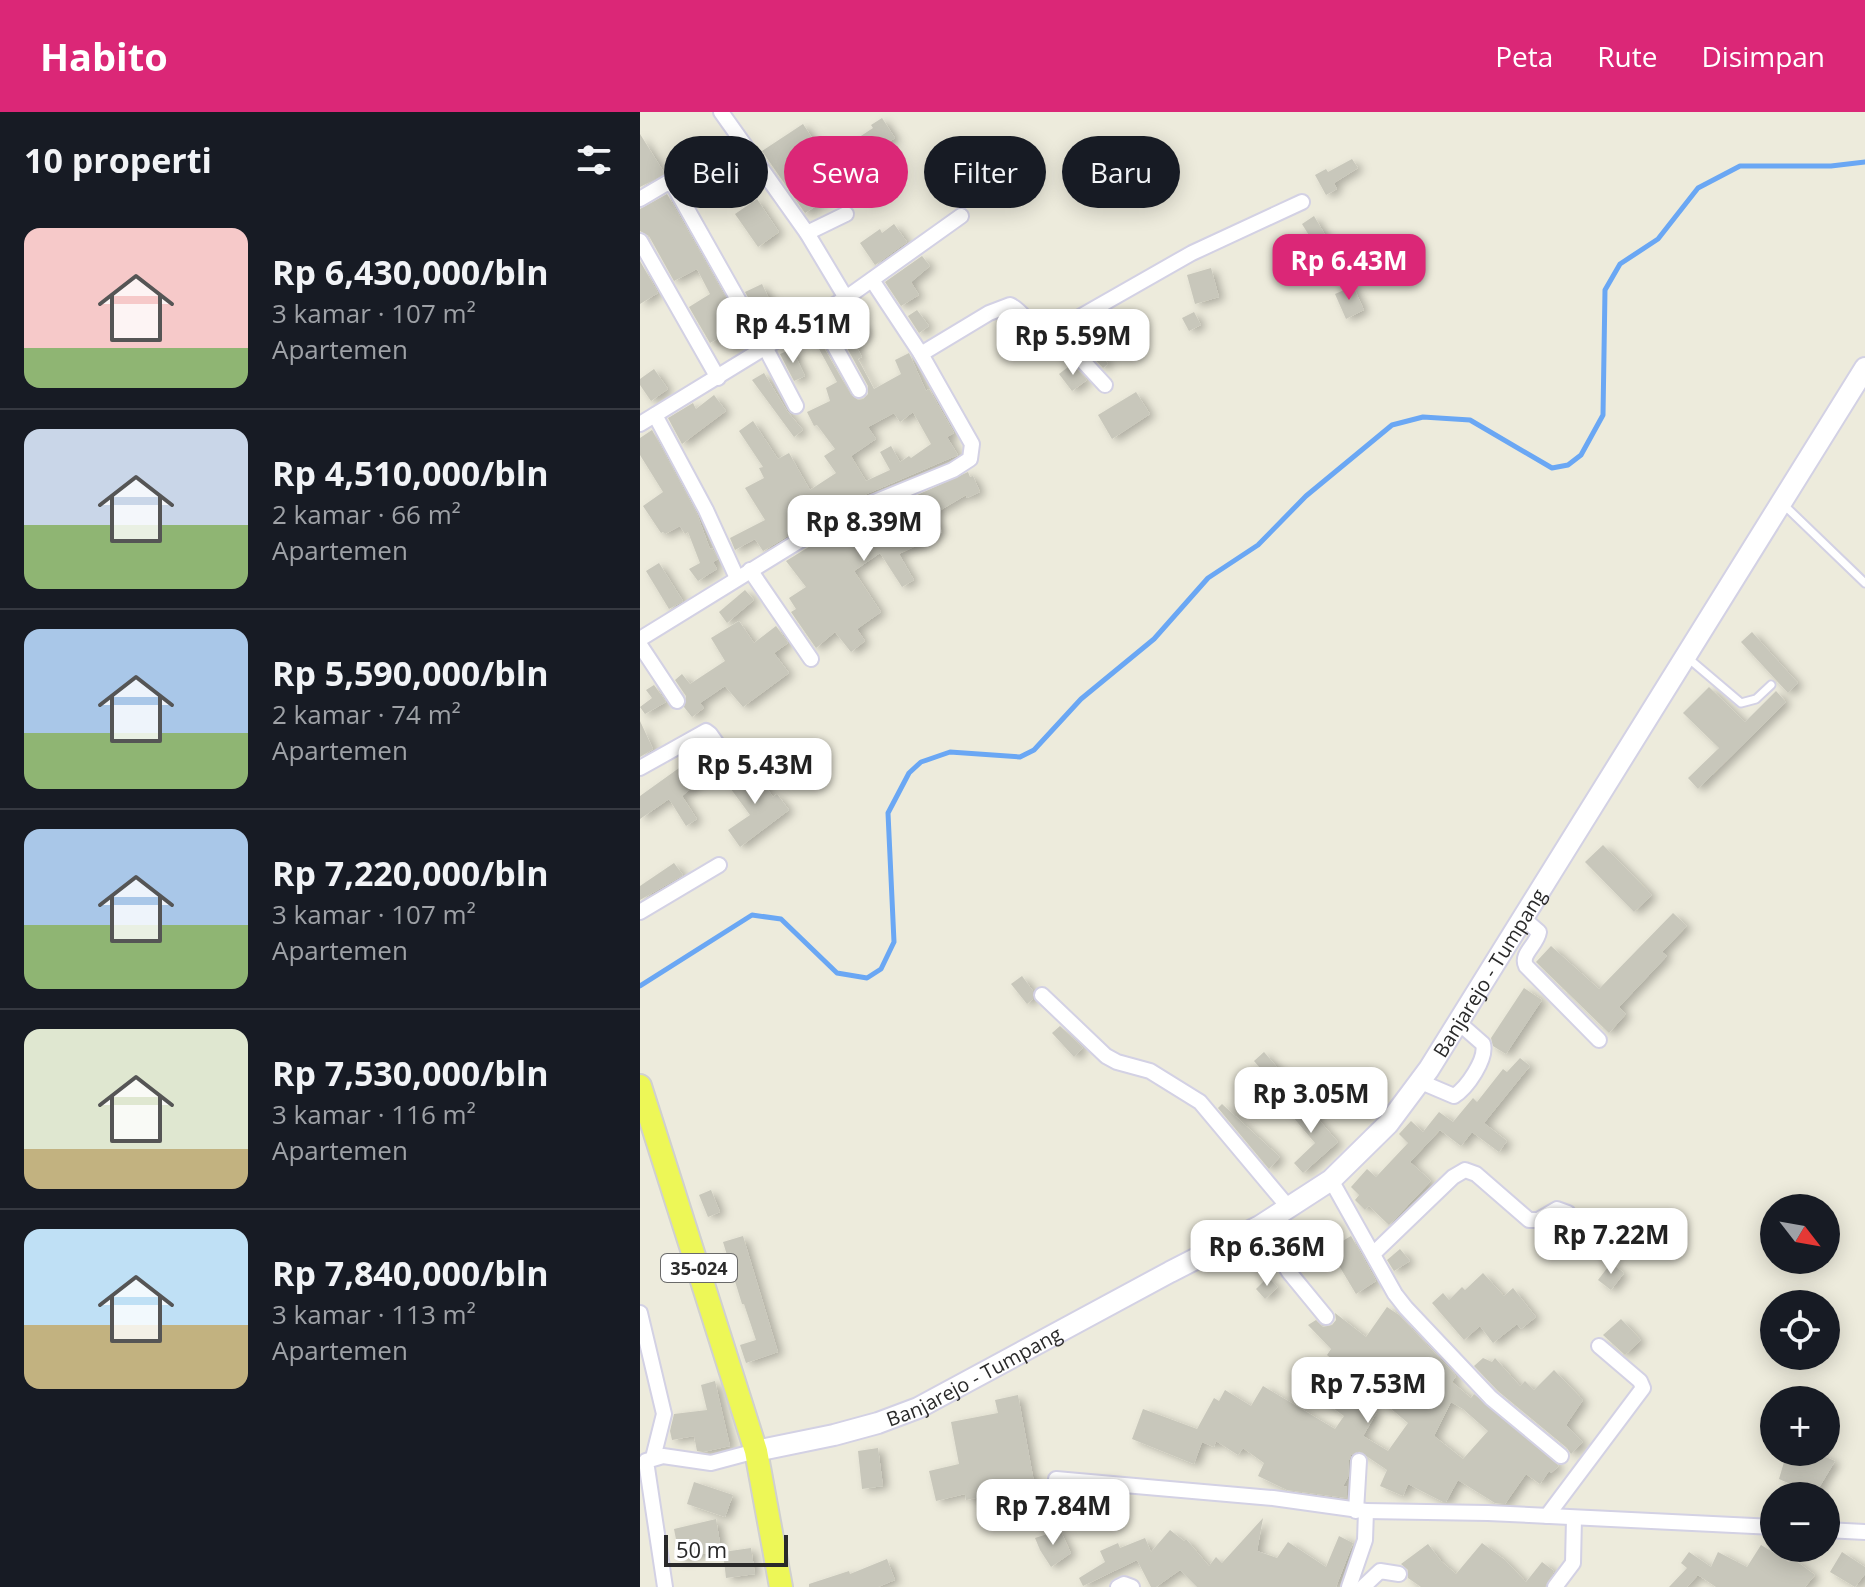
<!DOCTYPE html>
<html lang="id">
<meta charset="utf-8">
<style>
body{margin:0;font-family:"Open Sans",sans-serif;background:#242831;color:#f1f3f6;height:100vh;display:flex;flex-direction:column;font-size:30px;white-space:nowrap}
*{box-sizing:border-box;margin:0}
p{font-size:26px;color:#9ea1a6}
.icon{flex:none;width:44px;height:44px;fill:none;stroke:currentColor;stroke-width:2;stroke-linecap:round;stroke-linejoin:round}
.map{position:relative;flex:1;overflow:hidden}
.panel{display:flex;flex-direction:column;background:#171b24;width:640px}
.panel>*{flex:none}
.top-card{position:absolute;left:24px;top:24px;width:760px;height:72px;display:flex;gap:16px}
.needle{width:52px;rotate:121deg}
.fabs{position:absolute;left:1120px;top:1082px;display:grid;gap:16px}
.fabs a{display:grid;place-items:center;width:80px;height:80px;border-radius:50%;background:#171b24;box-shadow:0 4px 20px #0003;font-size:40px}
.scale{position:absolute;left:24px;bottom:20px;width:124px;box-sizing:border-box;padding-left:8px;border:4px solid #2a2a2a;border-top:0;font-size:22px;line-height:28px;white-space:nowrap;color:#2a2a2a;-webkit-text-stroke:6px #fff;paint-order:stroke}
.price{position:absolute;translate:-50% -68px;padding:0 18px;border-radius:16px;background:#fff;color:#222;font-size:26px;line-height:52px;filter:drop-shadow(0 2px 4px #0008)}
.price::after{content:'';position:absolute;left:50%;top:48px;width:24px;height:18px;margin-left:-12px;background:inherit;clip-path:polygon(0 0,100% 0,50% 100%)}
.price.selected{background:#db2777;color:#fff}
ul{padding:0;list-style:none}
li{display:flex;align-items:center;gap:24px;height:200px;padding:0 24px}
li+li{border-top:2px solid #363941}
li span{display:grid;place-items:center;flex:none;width:224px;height:160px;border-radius:16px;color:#555}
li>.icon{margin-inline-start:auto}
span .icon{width:96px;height:96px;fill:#fffc;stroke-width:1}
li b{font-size:34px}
h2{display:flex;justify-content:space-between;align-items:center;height:96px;padding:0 24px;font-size:34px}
.pill{padding:0 28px;border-radius:36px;background:#171b24;box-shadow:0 4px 20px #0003;font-size:28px;line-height:72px}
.pill.selected{background:#db2777;color:#fff}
header{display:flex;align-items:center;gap:48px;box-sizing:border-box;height:112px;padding:0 40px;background:#db2777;color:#fff}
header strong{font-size:38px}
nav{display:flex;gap:44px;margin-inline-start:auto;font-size:28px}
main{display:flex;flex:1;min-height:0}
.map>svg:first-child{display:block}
</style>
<header>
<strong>Habito</strong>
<nav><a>Peta</a><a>Rute</a><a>Disimpan</a></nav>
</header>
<main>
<section class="panel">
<h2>10 properti<svg class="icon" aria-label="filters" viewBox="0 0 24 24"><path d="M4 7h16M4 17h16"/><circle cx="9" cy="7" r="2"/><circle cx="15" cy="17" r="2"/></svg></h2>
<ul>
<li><span style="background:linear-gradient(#f6c9c9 75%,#8fb573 0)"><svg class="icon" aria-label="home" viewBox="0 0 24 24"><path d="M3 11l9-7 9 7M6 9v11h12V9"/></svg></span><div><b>Rp 6,430,000/bln</b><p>3 kamar · 107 m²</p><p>Apartemen</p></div></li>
<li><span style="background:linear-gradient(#c9d6e8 60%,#8fb573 0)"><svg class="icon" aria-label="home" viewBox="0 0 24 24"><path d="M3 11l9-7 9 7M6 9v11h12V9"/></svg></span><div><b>Rp 4,510,000/bln</b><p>2 kamar · 66 m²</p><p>Apartemen</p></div></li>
<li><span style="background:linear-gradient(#a9c7e8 65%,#8fb573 0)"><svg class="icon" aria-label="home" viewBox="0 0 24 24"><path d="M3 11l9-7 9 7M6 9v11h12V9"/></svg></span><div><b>Rp 5,590,000/bln</b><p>2 kamar · 74 m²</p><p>Apartemen</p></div></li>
<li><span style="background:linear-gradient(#a9c7e8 60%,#8fb573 0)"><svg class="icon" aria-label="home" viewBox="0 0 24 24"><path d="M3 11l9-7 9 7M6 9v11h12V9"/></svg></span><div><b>Rp 7,220,000/bln</b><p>3 kamar · 107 m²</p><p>Apartemen</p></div></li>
<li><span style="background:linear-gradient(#dfe7d0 75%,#c2b280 0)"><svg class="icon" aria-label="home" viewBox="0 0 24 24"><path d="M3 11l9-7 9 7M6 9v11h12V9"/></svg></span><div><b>Rp 7,530,000/bln</b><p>3 kamar · 116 m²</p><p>Apartemen</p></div></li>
<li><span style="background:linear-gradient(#bfe0f5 60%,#c2b280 0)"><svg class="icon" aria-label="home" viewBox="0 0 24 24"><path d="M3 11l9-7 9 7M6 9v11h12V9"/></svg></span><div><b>Rp 7,840,000/bln</b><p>3 kamar · 113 m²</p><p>Apartemen</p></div></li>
</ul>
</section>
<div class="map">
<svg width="1225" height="1475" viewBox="0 0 1225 1475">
<defs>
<filter id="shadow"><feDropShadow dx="5.5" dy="3" stdDeviation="4" flood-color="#0004"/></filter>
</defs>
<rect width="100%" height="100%" fill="#edebdc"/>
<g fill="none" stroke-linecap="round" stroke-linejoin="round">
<path stroke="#6aa7f4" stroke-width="5" d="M0 874 112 803 141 807 197 861 227 866 241 857 254 830 248 701 269 661 281 650 310 640 380 645 394 638 441 587 514 527 568 466 618 433 666 384 752 313 783 305 830 308 912 356 928 353 941 343 963 303 965 178 980 152 1018 127 1058 76 1100 54H1191L1225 50"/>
</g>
<g fill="#c8c7bb" fill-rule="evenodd" filter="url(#shadow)">
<path d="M242 6 255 26 222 48 244 80 229 91 207 63 185 78 190 85 165 101 122 39 163 12 186 47 233 16 231 13Z"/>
<path d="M0 22 25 62 0 75Z"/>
<path d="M712 47 718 56 694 71 697 77 686 83 675 63 686 57 688 60Z"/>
<path d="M27 82 90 193 82 199 103 229 92 236 84 223 70 231 49 195 70 182 57 157 34 169 9 124 0 119V97Z"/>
<path d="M117 87 139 120 118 135 95 102Z"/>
<path d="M674 104 687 126 675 133 662 112Z"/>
<path d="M254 112 267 130 235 153 220 131 240 117 242 121Z"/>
<path d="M282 144 290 154 271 170 279 183 261 194 245 170Z"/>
<path d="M0 149 18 181 0 192Z"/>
<path d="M571 156 579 185 555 192 547 163Z"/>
<path d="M122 172 138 206 124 213 105 180Z"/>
<path d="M713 174 724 198 706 207 695 182Z"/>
<path d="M277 198 289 214 279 221 268 204Z"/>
<path d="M554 200 561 213 549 219 542 206Z"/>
<path d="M221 210 228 221 214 230 222 245 218 247 234 277 261 262 255 248 269 241 286 279 289 277 314 321 307 325 318 343 194 396 123 439 115 427 95 438 90 426 125 408 105 376 124 366 119 356 123 355 99 319 113 309 138 347 149 341 170 378 196 361 184 344 195 337 177 313 174 314 167 300 190 289 186 276 197 270 172 224 176 222 211 283 218 288 223 287 228 282V274L199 221ZM273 300 291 332 271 346 269 344 260 350 251 334 240 340 250 358 226 369 211 344 236 327 228 315 254 301 260 310Z"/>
<path d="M451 228 468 252 463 256 442 233Z"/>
<path d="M152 237 165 264 154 269 140 242Z"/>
<path d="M432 252 447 268 432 279 419 262Z"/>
<path d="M14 257 28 277 11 289 0 273V267Z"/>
<path d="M124 261 147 299 163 318 154 325 112 268Z"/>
<path d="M496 280 510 302 472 327 458 303Z"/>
<path d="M74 283 86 299 42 332 28 306 53 291 56 297Z"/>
<path d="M12 318 57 402 70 437 72 436 78 447 73 450 77 457 58 469 49 457 60 451 48 420 45 422 40 414 25 422 23 420 21 421 3 394 23 380 0 343V326Z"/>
<path d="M328 360 330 365 333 364 340 380 327 386 326 383 294 402 302 420 283 428 284 430 259 442 274 468 262 475 240 441 214 459 241 500 217 517 225 529 211 540 195 520 176 536 151 500 156 497 149 486 166 475 146 449 203 414 248 395 254 406 279 394 275 384Z"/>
<path d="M19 451 43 489 29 497 6 459Z"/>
<path d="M105 478 114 488 87 511 79 500Z"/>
<path d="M99 509 114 531 136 514 148 531 134 541 149 561 103 595 85 574 60 591 64 596 52 605 44 595 46 584 35 568 42 562 50 572 85 549 71 526Z"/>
<path d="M1112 520 1158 571 1148 581 1101 530Z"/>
<path d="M14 573 26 590 5 602 0 595 12 586 6 578Z"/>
<path d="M1069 575 1105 610 1136 579 1146 590 1058 677 1048 666 1079 636 1043 601Z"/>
<path d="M0 609 13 637 0 645Z"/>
<path d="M53 646 67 663 42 684 57 707 46 714 29 687 0 707V684Z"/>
<path d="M110 652 133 685 137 682 149 698 100 735 88 718 110 703 88 673Z"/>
<path d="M963 733 1012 783 994 800 945 750Z"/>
<path d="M34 751 43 763 0 788V774Z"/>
<path d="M1033 801 1047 814 1022 840 1027 844 979 895 986 902 969 921 896 850 911 834 959 877Z"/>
<path d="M382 864 393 879V887L387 892 371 872Z"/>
<path d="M884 876 902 888 866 942 853 934 851 926Z"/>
<path d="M420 914 443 936 434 945 412 921Z"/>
<path d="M624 940 655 976 645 985 614 949Z"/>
<path d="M880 946 890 954 844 1011 867 1029 859 1040 832 1020 821 1034 800 1018 770 1050 791 1069 749 1113 729 1094 725 1098 715 1088 719 1083 711 1075 727 1057 736 1065 768 1031 759 1022 771 1009 783 1020 799 1000 813 1010 833 986 837 990 863 957 867 960Z"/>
<path d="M659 985 698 1030 663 1061 654 1051 675 1031 646 997Z"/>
<path d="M582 992 640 1045 629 1057 578 996Z"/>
<path d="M71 1078 80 1100 68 1105 59 1083Z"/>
<path d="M103 1124 138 1240 106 1251 100 1233 116 1228 104 1192H102L83 1130Z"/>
<path d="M711 1124 736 1169 716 1182 689 1137Z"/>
<path d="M760 1137 770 1149 754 1159 747 1148Z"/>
<path d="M971 1151 984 1161 971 1178 958 1168Z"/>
<path d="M843 1161 864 1184 873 1176 896 1205 881 1217 877 1212 853 1231 840 1214 824 1228 792 1191 803 1181 809 1188 822 1175 825 1178Z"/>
<path d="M628 1165 638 1175 625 1187 616 1177Z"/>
<path d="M747 1195 759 1203 816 1264 812 1270 831 1286 834 1282 919 1354 911 1361 909 1359 900 1372 886 1362 865 1392 855 1391 818 1368 806 1390H803L768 1372 763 1384 740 1374 747 1358 719 1339 711 1343 709 1348 708 1365 703 1374 707 1375V1386L647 1378 618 1364 624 1351 603 1336 598 1343 576 1329 574 1335 562 1330 554 1352 492 1327 503 1297 557 1317 574 1286 579 1289 585 1278 611 1294 623 1274 695 1317 704 1304 671 1280 678 1268 737 1300 723 1324 748 1339 768 1311 687 1243 691 1237 668 1213 676 1208 683 1215 692 1213 696 1208 695 1201 726 1225ZM811 1290 823 1297 848 1319 823 1347 794 1324Z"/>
<path d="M981 1207 1001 1228 985 1243 963 1223Z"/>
<path d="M843 1246 852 1250 855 1246 880 1274 885 1269 894 1278 914 1258 943 1288 926 1313 943 1330 931 1342 927 1336 858 1279 834 1254Z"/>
<path d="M75 1269 90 1334 63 1340 57 1339 54 1324 32 1328 30 1319 34 1302 67 1298 61 1273Z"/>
<path d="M378 1283 394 1370 363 1376 364 1380 326 1388 325 1382 296 1389 289 1359 319 1352 311 1310 358 1301 355 1288Z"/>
<path d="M238 1336 243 1374 222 1377 218 1339Z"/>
<path d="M1147 1340H1174L1195 1349 1174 1384H1155L1160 1376 1139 1367Z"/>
<path d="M54 1370 93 1383 85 1405 47 1392Z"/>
<path d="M623 1406 617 1439 637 1446 648 1430 686 1455 699 1424 713 1431 696 1475H557L540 1458 516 1475H511L497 1448 443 1474 439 1466 465 1450 460 1439 478 1431 480 1436 505 1426 511 1440 530 1418 544 1429 546 1427 569 1454 576 1445 582 1451Z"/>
<path d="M76 1407 81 1437 40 1448 34 1417Z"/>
<path d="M420 1418 431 1441 411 1455 400 1438 395 1426Z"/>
<path d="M842 1431 865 1448 886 1470 902 1450 914 1459 905 1475H781L768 1466V1458L761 1452 788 1432 801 1449 816 1462Z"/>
<path d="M1121 1433 1149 1450 1152 1446 1175 1463 1165 1475H1076L1058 1463 1047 1475H1029L1047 1456 1041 1451 1049 1440 1071 1455 1078 1440 1107 1455Z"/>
<path d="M111 1436 115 1462 86 1466 83 1440Z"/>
<path d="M1202 1440 1225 1455V1462L1215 1475 1190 1460Z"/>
<path d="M247 1447 255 1468 238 1475H169V1472L209 1459 210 1462Z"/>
</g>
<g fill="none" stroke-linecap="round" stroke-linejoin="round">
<g stroke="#d3d1e4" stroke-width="11">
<g id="lane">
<path d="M1143 392 1225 471"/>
<path d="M1048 546 1101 591 1116 587 1131 573"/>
</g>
</g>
<g stroke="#d3d1e4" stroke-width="18">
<g id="street">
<path d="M81 0 167 121 206 186"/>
<path d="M0 87 27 71 34 74 126 237 156 294"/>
<path d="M167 121 206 102"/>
<path d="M0 129 78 266"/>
<path d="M178 204 219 278"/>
<path d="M416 220 465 273"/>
<path d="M281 242 349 201 370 193C385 200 391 219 408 223L552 141 662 90"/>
<path d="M15 303 66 398 97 466"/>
<path d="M0 312 206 186 321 104"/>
<path d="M110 458 171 547"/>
<path d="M0 527 198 405 313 358 330 347 332 332 281 242 232 168"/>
<path d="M0 533 37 589"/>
<path d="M0 656 66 619 70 622 85 643"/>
<path d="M0 800 79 753"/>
<path d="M883 806 899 820C897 833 880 842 886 854L959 928"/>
<path d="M402 883 466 944 477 950 510 959 560 990 649 1096"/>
<path d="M781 970 814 984C827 976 847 947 843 932L818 910"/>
<path d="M691 1068 755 1182 766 1196 851 1286 921 1344"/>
<path d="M620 1114 649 1160 686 1205"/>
<path d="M733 1142 813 1065 825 1058 836 1062 889 1108H898L917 1097 928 1101"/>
<path d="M0 1201 24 1302 13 1346"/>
<path d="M416 1367 633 1386 726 1399 725 1428 709 1475"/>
<path d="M716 1399 719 1349"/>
<path d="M726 1399 848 1401 1134 1415"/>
<path d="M907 1404 1003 1276 1000 1269 959 1234"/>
<path d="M1186 1418 1225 1420"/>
<path d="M25 1475 6 1349 23 1344 71 1351 116 1339"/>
<path d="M478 1475 484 1472 492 1475"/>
<path d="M723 1475 740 1459 759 1462"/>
<path d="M915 1475 933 1451 934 1406"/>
</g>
</g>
<g stroke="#d3d1e4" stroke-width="24">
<g id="secondary">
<path id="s1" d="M116 1339 194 1323 238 1311 278 1296 530 1160 620 1114 691 1068 748 1012 789 957 1225 256"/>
</g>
</g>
<g stroke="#d0d0d0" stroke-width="26">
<path id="primary" d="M0 974 116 1339 141 1475"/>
</g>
<use href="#lane" stroke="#fff" stroke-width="7"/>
<use href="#street" stroke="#fff" stroke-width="14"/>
<use href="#secondary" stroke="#fff" stroke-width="20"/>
<use href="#primary" stroke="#edf757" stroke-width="22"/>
</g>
<g text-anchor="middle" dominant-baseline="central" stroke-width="6" stroke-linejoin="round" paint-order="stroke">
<rect fill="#fff" stroke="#6a6a6a" stroke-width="2" x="21" y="1142" width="76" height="28" rx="6"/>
<g font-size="18" font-weight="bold" fill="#2a2a2a">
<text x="59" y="1156">35-024</text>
</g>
<g font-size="20" fill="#2a2a2a" stroke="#fff">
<text stroke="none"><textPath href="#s1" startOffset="902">Banjarejo - Tumpang</textPath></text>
<text stroke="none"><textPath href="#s1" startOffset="232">Banjarejo - Tumpang</textPath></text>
</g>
</g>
</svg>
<div class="fabs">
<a><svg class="needle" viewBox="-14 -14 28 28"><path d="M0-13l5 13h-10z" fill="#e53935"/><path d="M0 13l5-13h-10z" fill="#9ea1a6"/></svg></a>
<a><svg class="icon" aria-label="locate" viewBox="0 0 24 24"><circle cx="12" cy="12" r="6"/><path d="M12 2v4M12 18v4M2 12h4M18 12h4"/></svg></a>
<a>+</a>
<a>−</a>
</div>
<div class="scale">50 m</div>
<b class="price selected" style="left:709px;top:190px">Rp 6.43M</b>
<b class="price" style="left:153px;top:253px">Rp 4.51M</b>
<b class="price" style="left:433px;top:265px">Rp 5.59M</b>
<b class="price" style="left:224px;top:451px">Rp 8.39M</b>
<b class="price" style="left:115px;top:694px">Rp 5.43M</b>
<b class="price" style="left:671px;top:1023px">Rp 3.05M</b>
<b class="price" style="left:971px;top:1164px">Rp 7.22M</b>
<b class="price" style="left:627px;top:1176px">Rp 6.36M</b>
<b class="price" style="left:728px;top:1313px">Rp 7.53M</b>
<b class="price" style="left:413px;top:1435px">Rp 7.84M</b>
<div class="top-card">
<a class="pill">Beli</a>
<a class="pill selected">Sewa</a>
<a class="pill">Filter</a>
<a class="pill">Baru</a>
</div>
</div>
</main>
